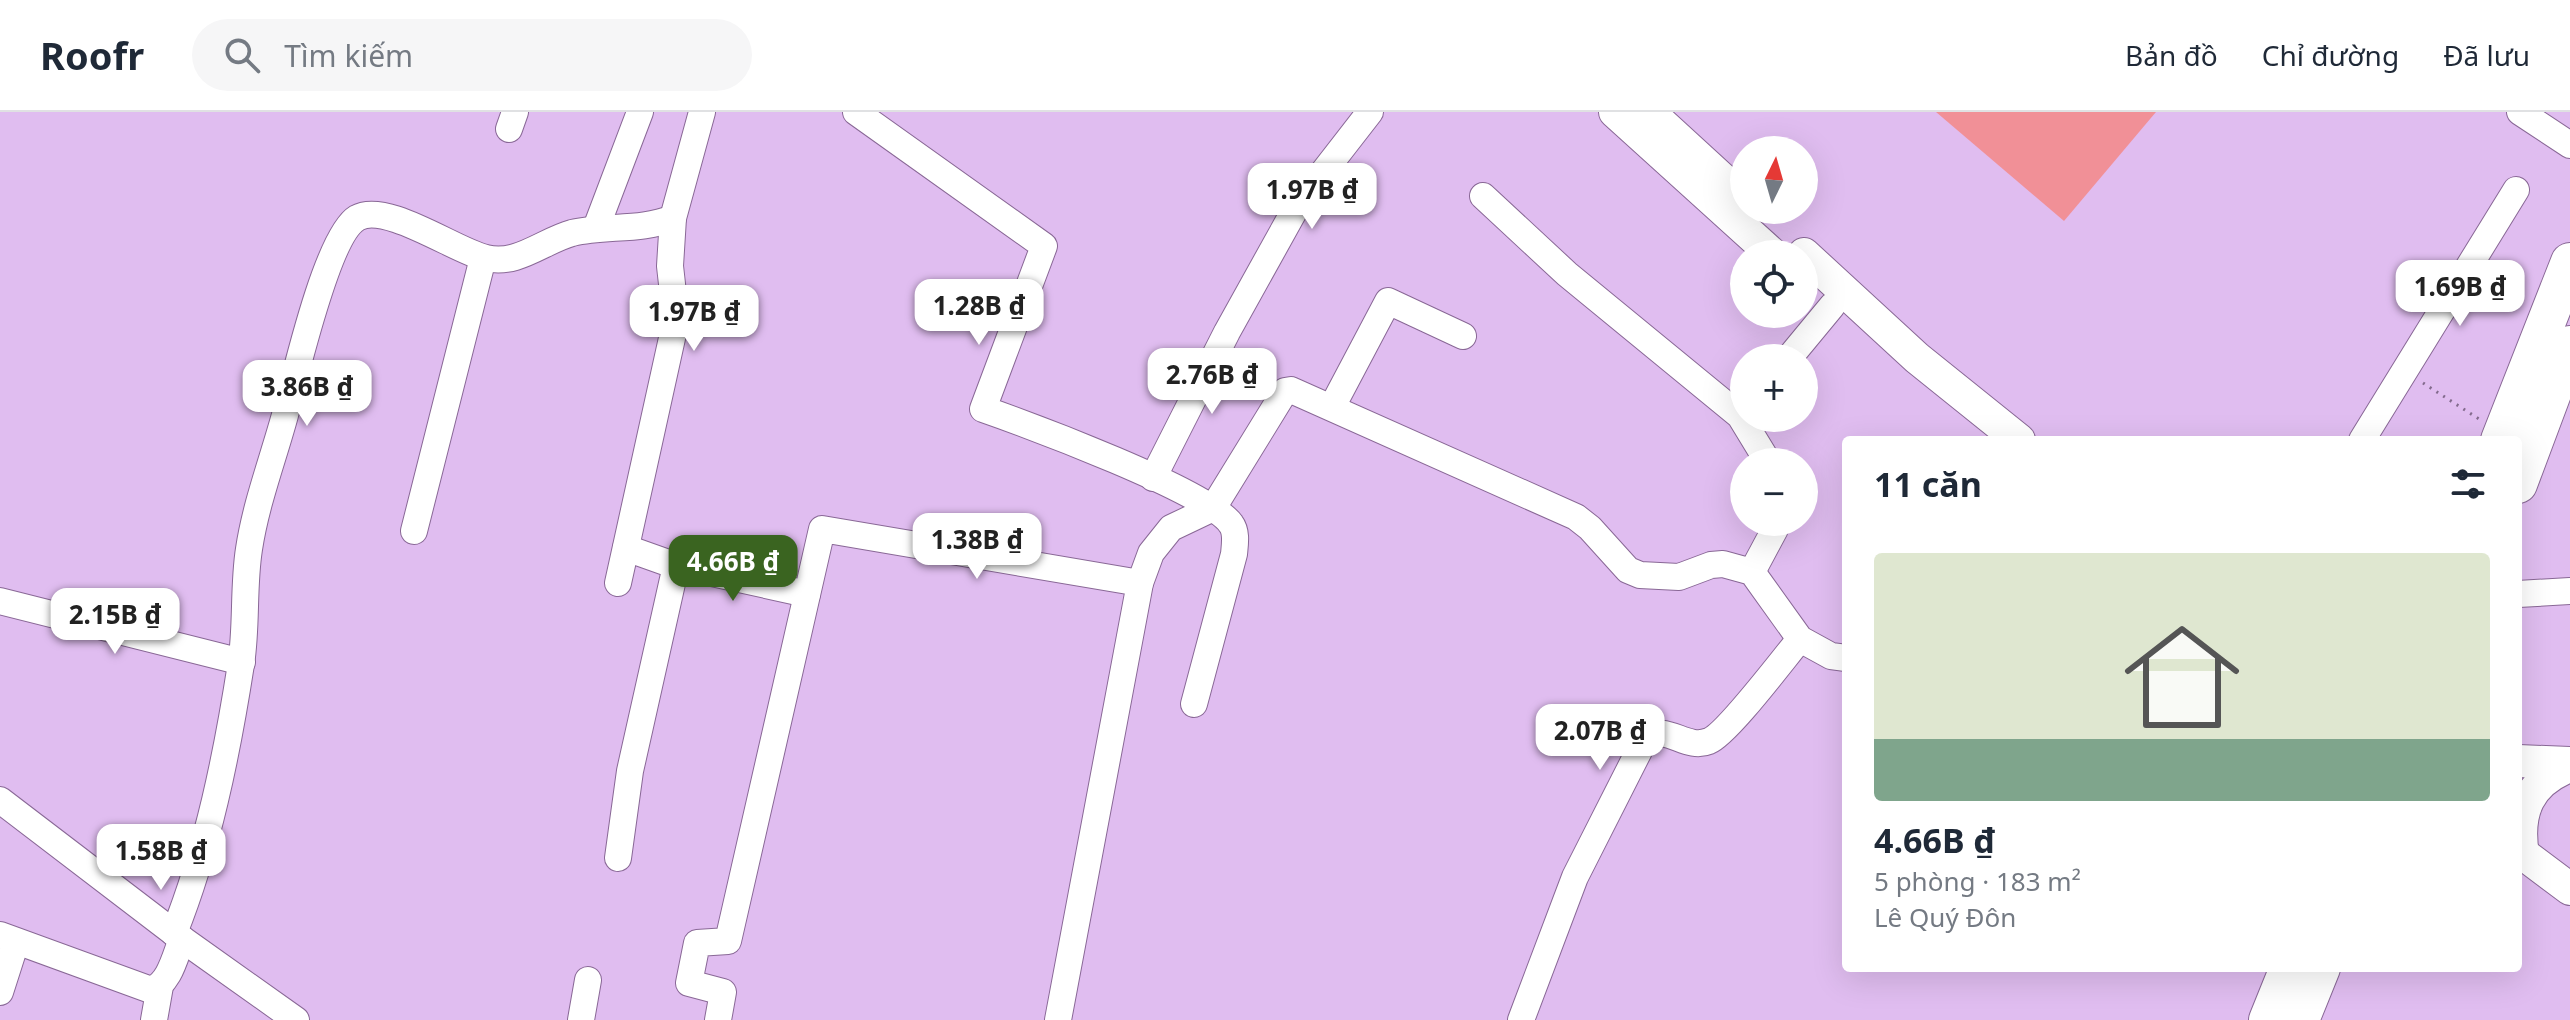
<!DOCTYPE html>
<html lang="vi">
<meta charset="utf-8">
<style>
body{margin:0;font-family:"Noto Sans",sans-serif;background:#f6f6f7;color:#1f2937;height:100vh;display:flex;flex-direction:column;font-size:30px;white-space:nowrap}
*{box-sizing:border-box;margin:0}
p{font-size:26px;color:#747a83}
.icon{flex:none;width:44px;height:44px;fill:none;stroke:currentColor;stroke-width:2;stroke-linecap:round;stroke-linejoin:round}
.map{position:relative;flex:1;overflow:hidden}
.side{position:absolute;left:1842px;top:324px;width:680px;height:536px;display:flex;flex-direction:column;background:#fff;border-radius:8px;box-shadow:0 8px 32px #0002}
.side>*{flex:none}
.needle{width:52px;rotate:5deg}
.tools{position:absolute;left:1730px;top:24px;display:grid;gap:16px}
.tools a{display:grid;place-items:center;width:88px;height:88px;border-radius:50%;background:#fff;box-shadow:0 8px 32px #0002;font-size:40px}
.price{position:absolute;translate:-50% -68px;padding:0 18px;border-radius:16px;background:#fff;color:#222;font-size:26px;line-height:52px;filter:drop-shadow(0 2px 4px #0008)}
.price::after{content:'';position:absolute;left:50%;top:48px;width:24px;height:18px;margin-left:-12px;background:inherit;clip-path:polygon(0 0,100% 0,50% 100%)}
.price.on{background:#3a6420;color:#fff}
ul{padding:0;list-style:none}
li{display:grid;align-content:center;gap:16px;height:424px;padding:0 32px}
li span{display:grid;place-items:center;height:248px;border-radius:8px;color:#555}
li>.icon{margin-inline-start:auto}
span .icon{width:144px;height:144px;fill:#fffc;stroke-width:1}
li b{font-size:34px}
h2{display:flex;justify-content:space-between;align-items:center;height:96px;padding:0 32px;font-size:34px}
header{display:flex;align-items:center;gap:48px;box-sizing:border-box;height:112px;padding:0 40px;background:#fff;border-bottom:2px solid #e0e1e3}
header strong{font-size:38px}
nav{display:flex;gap:44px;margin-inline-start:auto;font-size:28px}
.search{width:560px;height:72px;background:#f6f6f7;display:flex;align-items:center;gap:20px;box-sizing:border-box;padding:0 28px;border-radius:44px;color:#747a83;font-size:30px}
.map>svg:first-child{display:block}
</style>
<header>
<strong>Roofr</strong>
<div class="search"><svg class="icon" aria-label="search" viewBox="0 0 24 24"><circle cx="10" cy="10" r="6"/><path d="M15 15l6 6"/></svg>Tìm kiếm</div>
<nav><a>Bản đồ</a><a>Chỉ đường</a><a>Đã lưu</a></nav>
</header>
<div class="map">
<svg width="2570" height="908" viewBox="0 0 2570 908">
<rect width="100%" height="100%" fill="#e0bdf0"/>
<path fill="#f19097" d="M1936 0H2156L2064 109Z"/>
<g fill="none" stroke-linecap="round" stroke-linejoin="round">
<g stroke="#896896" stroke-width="28">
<g id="minor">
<path d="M856 0 1044 134 983 297C1026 312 1210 380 1231 412 1237 420 1235 432 1234 442L1194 592"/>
<path d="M2520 0 2570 33"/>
<path d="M509 17 515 0"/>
<path d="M1483 84 1567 162 1740 304 1768 350"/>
<path d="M596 116 640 0"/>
<path d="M1789 246 1832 194"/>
<path d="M1332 295 1388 189 1463 224"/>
<path d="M2362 328 2516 78"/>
<path d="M1153 366 1227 220 1297 94 1370 0"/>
<path d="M414 419 483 146"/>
<path d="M671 452 807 482"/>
<path d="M1752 460 1775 417 1776 410"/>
<path d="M618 471 676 208 670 154 673 106 702 0"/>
<path d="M2518 482 2570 479"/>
<path d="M0 489 242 550"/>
<path d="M0 688 182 827 296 908"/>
<path d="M618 746 630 659 675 458 671 452 626 436"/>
<path d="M174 821C208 736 227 642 241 552 247 514 243 475 249 437 256 391 273 347 285 303 295 265 327 124 357 106 386 89 457 140 486 146 517 154 543 129 572 121 605 113 641 119 673 106"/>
<path d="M0 823 151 878C170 871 175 844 182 827"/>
<path d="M0 880 16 830"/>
<path d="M154 908 160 874"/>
<path d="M581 908 588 868"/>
<path d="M718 908 723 880 689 871 697 831 728 829 822 417 1140 471"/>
<path d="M1058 908 1140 471 1151 441 1171 416 1213 396 1285 279 1291 278 1576 405 1590 416 1628 458 1640 463 1679 465 1711 453 1723 452 1752 460 1800 527 1831 544 1846 546"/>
<path d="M1521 908 1575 765 1645 627C1667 610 1685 639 1709 629 1727 622 1784 546 1800 527"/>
</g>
</g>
<g stroke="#896896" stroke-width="34">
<g id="major">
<path d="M1615 0 1772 142"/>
<path d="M1649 0 1744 87"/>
<path d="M1804 142 1917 246 2019 328"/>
<path d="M2518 649 2570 651"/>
<path d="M2518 738 2570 777"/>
<path d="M2523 743C2516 700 2528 670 2570 654"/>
</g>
</g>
<g stroke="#896896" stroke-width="40">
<g id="highway">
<path d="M2500 328 2570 150"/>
<path d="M2518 372 2570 233"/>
<path d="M2268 908 2289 856"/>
<path d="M2300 908 2321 856"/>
</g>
</g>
<path stroke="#836b8d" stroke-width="3" stroke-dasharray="2 6" stroke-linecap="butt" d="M2423 271 2479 307"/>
<use href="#minor" stroke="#fff" stroke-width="26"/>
<use href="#major" stroke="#fff" stroke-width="32"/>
<use href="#highway" stroke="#fff" stroke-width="38"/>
</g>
</svg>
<div class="tools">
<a><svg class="needle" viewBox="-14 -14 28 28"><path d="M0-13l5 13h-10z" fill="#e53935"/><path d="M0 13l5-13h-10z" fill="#747a83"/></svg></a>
<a><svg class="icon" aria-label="locate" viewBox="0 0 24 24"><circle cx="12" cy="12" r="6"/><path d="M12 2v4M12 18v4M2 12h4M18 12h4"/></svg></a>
<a>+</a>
<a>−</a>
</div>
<b class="price" style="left:1312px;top:119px">1.97B ₫</b>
<b class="price" style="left:2460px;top:216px">1.69B ₫</b>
<b class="price" style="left:979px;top:235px">1.28B ₫</b>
<b class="price" style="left:694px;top:241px">1.97B ₫</b>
<b class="price" style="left:1212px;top:304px">2.76B ₫</b>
<b class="price" style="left:307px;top:316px">3.86B ₫</b>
<b class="price" style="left:977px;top:469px">1.38B ₫</b>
<b class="price on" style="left:733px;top:491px">4.66B ₫</b>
<b class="price" style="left:115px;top:544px">2.15B ₫</b>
<b class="price" style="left:1600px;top:660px">2.07B ₫</b>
<b class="price" style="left:161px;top:780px">1.58B ₫</b>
<section class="side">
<h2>11 căn<svg class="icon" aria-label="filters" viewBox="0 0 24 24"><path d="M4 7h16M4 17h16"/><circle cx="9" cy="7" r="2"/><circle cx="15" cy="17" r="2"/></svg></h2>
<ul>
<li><span style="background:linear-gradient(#dfe7d0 75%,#7fa58c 0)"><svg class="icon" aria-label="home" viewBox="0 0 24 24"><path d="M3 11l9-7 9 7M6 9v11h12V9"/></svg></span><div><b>4.66B ₫</b><p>5 phòng · 183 m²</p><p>Lê Quý Đôn</p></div></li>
</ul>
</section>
</div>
